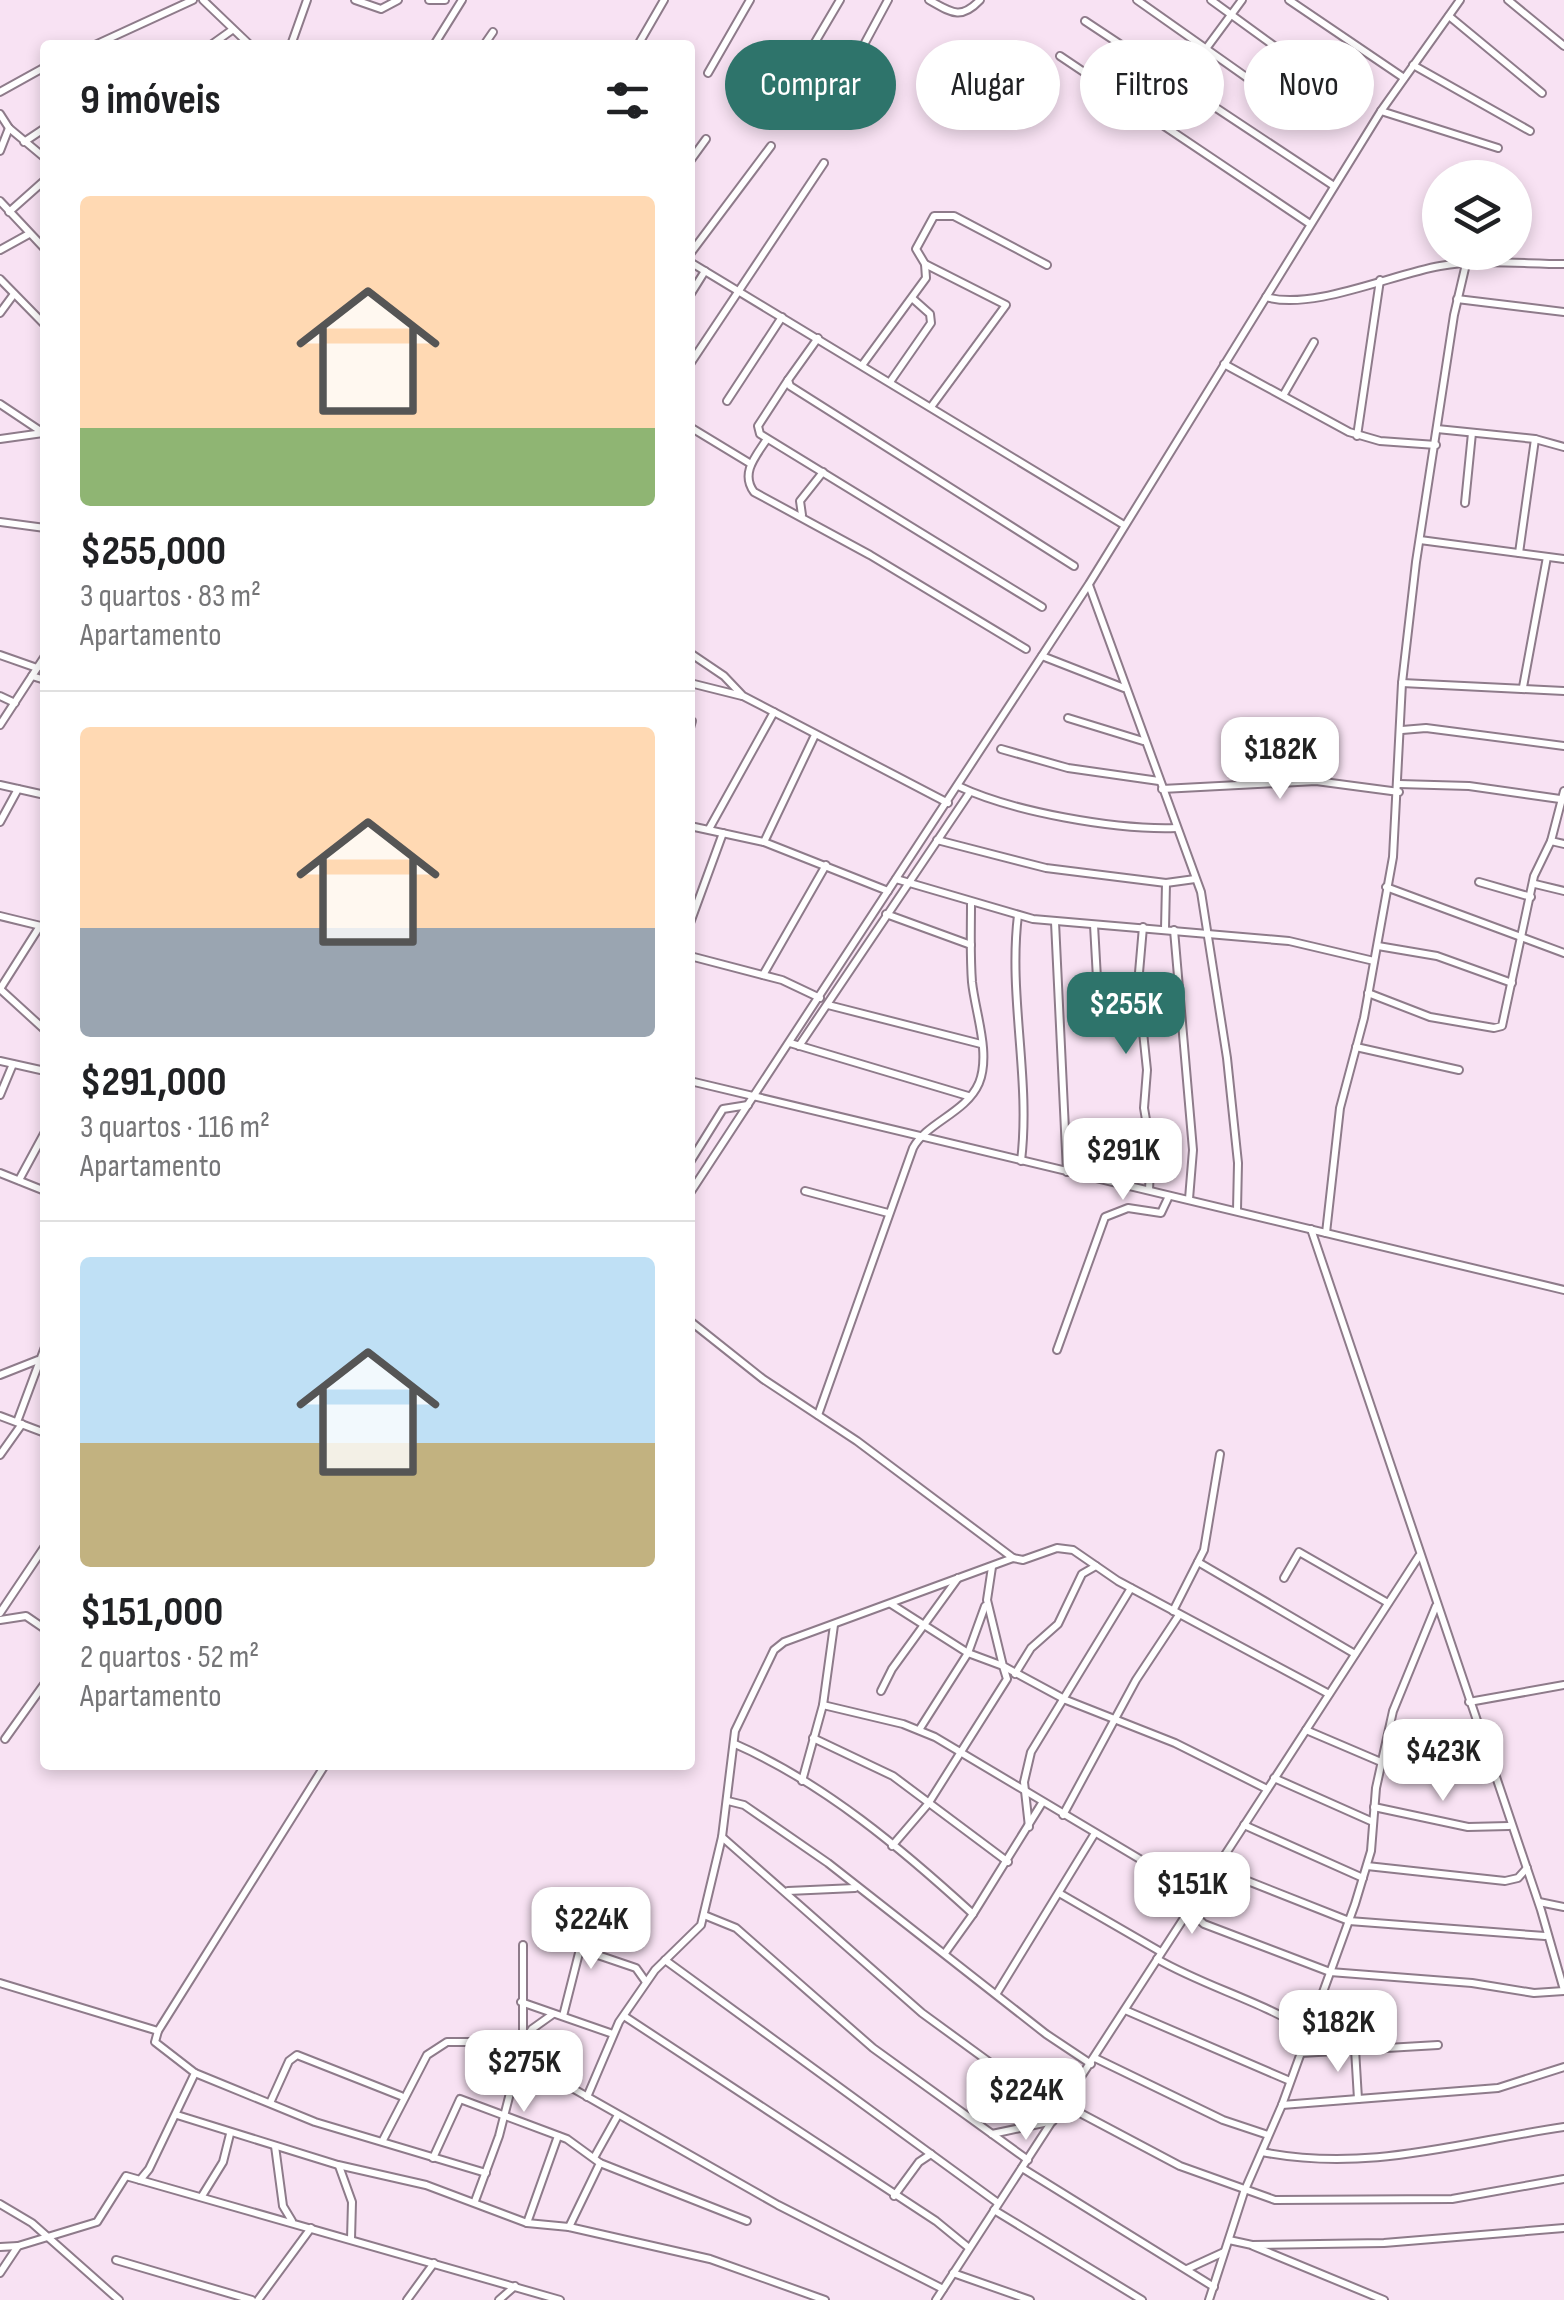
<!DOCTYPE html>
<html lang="pt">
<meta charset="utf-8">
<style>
body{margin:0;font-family:"Sofia Sans Condensed",sans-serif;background:#f6f6f6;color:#202124;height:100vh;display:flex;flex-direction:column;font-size:38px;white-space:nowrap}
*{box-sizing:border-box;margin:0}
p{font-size:32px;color:#757577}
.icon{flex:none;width:55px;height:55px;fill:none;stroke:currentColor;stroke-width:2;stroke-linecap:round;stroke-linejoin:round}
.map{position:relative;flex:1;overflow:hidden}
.details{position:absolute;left:40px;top:40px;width:655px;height:1730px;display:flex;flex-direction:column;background:#fff;border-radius:10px;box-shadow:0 5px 15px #0003}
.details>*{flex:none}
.guide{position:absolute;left:725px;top:40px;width:688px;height:90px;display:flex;gap:20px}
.fabs{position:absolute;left:1422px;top:160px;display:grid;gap:20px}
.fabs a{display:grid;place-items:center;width:110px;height:110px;border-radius:50%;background:#fff;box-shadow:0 5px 15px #0003;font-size:50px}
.price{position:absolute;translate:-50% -85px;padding:0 22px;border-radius:20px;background:#fff;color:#222;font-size:32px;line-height:65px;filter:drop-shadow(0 2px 5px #0008)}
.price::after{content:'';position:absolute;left:50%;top:60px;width:30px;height:22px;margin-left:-15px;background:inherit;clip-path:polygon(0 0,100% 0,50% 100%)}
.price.on{background:#2e746b;color:#fff}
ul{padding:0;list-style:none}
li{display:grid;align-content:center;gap:20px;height:530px;padding:0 40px}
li+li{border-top:2px solid #e0e0e0}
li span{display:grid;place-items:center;height:310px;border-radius:10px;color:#555}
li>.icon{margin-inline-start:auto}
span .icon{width:180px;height:180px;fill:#fffc;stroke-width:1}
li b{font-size:42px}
h2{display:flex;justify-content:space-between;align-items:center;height:120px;padding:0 40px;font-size:42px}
.chip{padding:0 35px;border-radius:45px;background:#fff;box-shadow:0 5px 15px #0003;font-size:35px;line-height:90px}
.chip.on{background:#2e746b;color:#fff}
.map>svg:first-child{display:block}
</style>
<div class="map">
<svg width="1564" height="2300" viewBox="0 0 1564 2300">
<rect width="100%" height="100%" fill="#f8e2f3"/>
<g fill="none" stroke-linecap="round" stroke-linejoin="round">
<g stroke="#8e7b8a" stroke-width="10">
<g id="minor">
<path d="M203 0 250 45"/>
<path d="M355 0 381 9 398 0"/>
<path d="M429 0H445"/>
<path d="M929 0C952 13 961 20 980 0"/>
<path d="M1137 0 1290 108"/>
<path d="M1211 0 1336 91"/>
<path d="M1289 0 1404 78"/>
<path d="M1508 0 1564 46"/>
<path d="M1449 16 1542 93"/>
<path d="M1085 21 1334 186"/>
<path d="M95 45 193 0"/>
<path d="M211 45 232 30"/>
<path d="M291 45 307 0"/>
<path d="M434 45 462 0"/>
<path d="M484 45 493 32"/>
<path d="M638 45 664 0"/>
<path d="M860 52 888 0"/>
<path d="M1060 56 1310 224"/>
<path d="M1413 65 1530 131"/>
<path d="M708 73 750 0"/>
<path d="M0 92 45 67"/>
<path d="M781 100 840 0"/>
<path d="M1381 111 1498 148"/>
<path d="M0 114 9 128 45 158"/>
<path d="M1154 119 1242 0"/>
<path d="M24 142 45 128"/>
<path d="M0 151 9 128"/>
<path d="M690 161 706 139"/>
<path d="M0 201 45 249"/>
<path d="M9 212 45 180"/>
<path d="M0 250 29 234"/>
<path d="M690 254 771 146"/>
<path d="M690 262 1124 525"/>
<path d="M925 264 1006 305 931 407"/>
<path d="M0 279 45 325"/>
<path d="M690 295 705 271"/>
<path d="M1266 297C1312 311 1393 274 1440 266 1480 259 1524 264 1564 264"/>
<path d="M1457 299 1564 312"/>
<path d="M0 313 14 294"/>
<path d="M818 338 788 380 790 386 1074 566"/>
<path d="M690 364 824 163"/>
<path d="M863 364 926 278 925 264 916 249 934 216H954L1047 265"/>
<path d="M1224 364 1349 432 1380 441 1436 445"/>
<path d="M788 380 758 426 760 434 1042 607"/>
<path d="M890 382 931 323 930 314 912 298"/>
<path d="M1284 394 1314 342"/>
<path d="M727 401 782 317"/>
<path d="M0 404 45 434"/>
<path d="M690 427 751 464"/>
<path d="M1437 429 1535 439 1564 447"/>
<path d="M1357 436 1380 280"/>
<path d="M0 439 43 433"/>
<path d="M767 439C756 456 740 473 754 492L870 555 1026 649"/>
<path d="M1465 503 1472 433"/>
<path d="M802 515 800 501 823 472"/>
<path d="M0 522 45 528"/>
<path d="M1420 540 1564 559"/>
<path d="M1519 553 1535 439"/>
<path d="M1089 585 1201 892 1227 1058 1238 1163 1237 1210"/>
<path d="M690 653 724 676 743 696 948 803"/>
<path d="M0 655 37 668"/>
<path d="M1042 656 1124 688"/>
<path d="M32 676 45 680"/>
<path d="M690 683 742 696"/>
<path d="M1402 683 1564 691"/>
<path d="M1523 687 1547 557"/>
<path d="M0 696 15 703"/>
<path d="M1068 718 1143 741"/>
<path d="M0 725 45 656"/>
<path d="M690 728 692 721"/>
<path d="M1402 730 1426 728 1564 746"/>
<path d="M1001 749 1068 768 1159 781"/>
<path d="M1399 784 1469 786 1560 799"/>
<path d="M0 785 45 795"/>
<path d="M958 786C1013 812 1115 830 1176 828"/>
<path d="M1162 789 1316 781 1399 792"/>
<path d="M0 822 18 789"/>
<path d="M690 826 764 842 888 891"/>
<path d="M709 829 774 712"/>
<path d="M937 840 1046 868 1166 883 1195 879"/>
<path d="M1551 841 1564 844"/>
<path d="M764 842 815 735"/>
<path d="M896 879 1033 919 1289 941 1374 961"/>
<path d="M1479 882 1531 897"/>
<path d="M1535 884 1564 891"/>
<path d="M1386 887 1564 953"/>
<path d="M886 914 971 945"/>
<path d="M1018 915C1008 997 1031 1079 1021 1161"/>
<path d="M0 916 45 927"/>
<path d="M1055 922 1067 1172"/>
<path d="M690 923 723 833"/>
<path d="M1094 925 1100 1032"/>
<path d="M40 926 0 989 45 1030"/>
<path d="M1143 927 1138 984 1147 1070 1144 1108 1151 1149 1149 1190"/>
<path d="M1165 929 1166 883"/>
<path d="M1174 930 1193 1150 1189 1199"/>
<path d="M1378 946 1437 956 1512 983"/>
<path d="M690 956 782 980 820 998"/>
<path d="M763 975 826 865"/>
<path d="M1368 993 1430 1017 1494 1028 1502 1026 1534 876 1551 841 1564 791"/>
<path d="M828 1005 981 1044"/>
<path d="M790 1043 968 1096"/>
<path d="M799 1046 970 792"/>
<path d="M1356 1047 1459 1070"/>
<path d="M0 1061 45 1071"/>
<path d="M690 1081 1564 1290"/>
<path d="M0 1095 13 1064"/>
<path d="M690 1162 723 1109 748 1105"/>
<path d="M0 1173 45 1191"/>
<path d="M19 1180 45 1132"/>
<path d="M805 1191 888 1213"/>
<path d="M690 1193 1089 584 1381 111 1460 0"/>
<path d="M1311 1229 1541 1910 1564 1990"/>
<path d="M1326 1233 1340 1108 1364 1018 1393 857 1402 683 1416 562 1454 315 1466 264"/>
<path d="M1057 1350 1105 1217 1128 1208 1161 1213 1169 1196"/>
<path d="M0 1375 38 1360"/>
<path d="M818 1415 913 1148C927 1122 966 1113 979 1083 991 1053 975 1012 972 982 970 956 971 930 971 904"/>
<path d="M0 1416 45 1433"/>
<path d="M17 1422 45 1347"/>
<path d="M0 1455 22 1424"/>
<path d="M1013 1558 1023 1560 1057 1548 1073 1550 1118 1581 1329 1694"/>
<path d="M1198 1562 1355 1654"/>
<path d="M992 1567 987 1600 1003 1666 1066 1700 1175 1743 1267 1789"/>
<path d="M1284 1578 1299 1552 1388 1603"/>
<path d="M891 1604 968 1653 1003 1666 1007 1679 928 1804 892 1846"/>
<path d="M1173 1611 1204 1550 1220 1454"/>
<path d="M0 1613 45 1546"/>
<path d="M0 1620 26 1616 45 1629"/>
<path d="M1015 1674 1031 1648 1058 1624 1082 1574 1096 1566"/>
<path d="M881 1691 892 1669 958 1578"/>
<path d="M1469 1702 1564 1685"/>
<path d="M823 1705 834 1625"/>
<path d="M919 1730 968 1653 985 1606"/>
<path d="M1306 1730 1381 1762"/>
<path d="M813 1738 893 1776 1008 1862"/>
<path d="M5 1739 45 1683"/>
<path d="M735 1744C824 1783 903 1850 973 1914L945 1953"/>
<path d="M1274 1778 1373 1822"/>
<path d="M802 1781 823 1705 903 1724 935 1737 1185 1886 1194 1915 1204 1924 1330 1972 1472 1983 1534 1993 1564 1991"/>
<path d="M728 1801 744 1805 828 1863 1046 2034 1091 2064"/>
<path d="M1374 1807 1468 1827 1509 1826"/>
<path d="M1063 1815 1136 1680 1179 1615"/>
<path d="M1244 1825 1363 1878"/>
<path d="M1029 1827 1024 1782 1031 1752 1131 1588"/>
<path d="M722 1837 922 2013 1059 2113"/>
<path d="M1367 1866 1505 1881 1518 1878 1527 1868"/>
<path d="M1215 1868 1349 1921 1545 1936"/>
<path d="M788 1891 855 1888"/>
<path d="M1059 1893 1161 1952"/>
<path d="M1539 1902 1564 1907"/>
<path d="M973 1914 1042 1803"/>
<path d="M704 1915 736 1928 873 2048 1028 2160"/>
<path d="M1157 1959C1206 1987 1261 2001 1308 2031"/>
<path d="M665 1960 998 2203"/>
<path d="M0 1983 158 2031"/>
<path d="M997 1993 1095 1833"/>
<path d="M521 2002 613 2034"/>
<path d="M1125 2010 1290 2081"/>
<path d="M563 2016 580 1949 636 1968 646 1982"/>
<path d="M624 2016 936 2221 969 2248"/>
<path d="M523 2039V1945"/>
<path d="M1355 2049 1358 2099"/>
<path d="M1301 2053 1438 2045"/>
<path d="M1095 2058 1223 2120 1268 2135"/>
<path d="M195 2073 315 2122 486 2173"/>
<path d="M587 2097 619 2022 655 1970 701 1925 722 1837 735 1731 774 1650 784 1642 1013 1558 857 1441 763 1379 690 1321"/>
<path d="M270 2103 289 2061 297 2055 401 2096"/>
<path d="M1065 2105 1180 2166 1275 2200 1452 2199 1564 2179"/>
<path d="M1282 2105 1498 2088 1564 2067"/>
<path d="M177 2115 338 2165 426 2185 527 2223 569 2227 710 2259 825 2300"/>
<path d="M992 2134 1053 2121"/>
<path d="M383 2140 427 2055 447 2042H472L572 2088 778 2205 943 2289"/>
<path d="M275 2146 283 2206 292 2221"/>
<path d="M1262 2152C1368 2173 1461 2142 1564 2127"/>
<path d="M595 2156 618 2115"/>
<path d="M433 2158 460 2099 567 2139 600 2163 569 2227"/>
<path d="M600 2163 747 2221"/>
<path d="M339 2166 352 2202 351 2239"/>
<path d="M1022 2168 1214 2287"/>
<path d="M140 2180 560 2300"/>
<path d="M202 2196 223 2162 230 2134"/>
<path d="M894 2196 919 2162 931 2154"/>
<path d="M475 2201 499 2136 523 2042 532 2029 553 2014"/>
<path d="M0 2204 32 2223 119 2300"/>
<path d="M994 2210 1142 2300"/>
<path d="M527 2223 558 2136"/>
<path d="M1229 2240 1252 2245 1384 2243 1564 2228"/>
<path d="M1253 2246 1384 2300"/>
<path d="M0 2247 18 2246"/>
<path d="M116 2260 252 2300"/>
<path d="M1187 2269 1224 2252"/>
<path d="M0 2273 18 2246 97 2222 126 2176 140 2180 149 2169 195 2073 155 2042 158 2031 325 1765"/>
<path d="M953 2273 1030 2300"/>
<path d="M258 2300 311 2228"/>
<path d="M407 2300 434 2263"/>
<path d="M499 2300 515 2286"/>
<path d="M936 2300 1419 1556"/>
<path d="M1209 2300 1244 2192 1282 2105 1355 1904 1371 1851 1376 1788 1393 1711 1436 1606"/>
</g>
</g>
<use href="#minor" stroke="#fff" stroke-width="6"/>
</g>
</svg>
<div class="fabs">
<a><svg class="icon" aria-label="layers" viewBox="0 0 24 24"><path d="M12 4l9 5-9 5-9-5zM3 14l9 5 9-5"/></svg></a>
</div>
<b class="price" style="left:1280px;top:802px">$182K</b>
<b class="price on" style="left:1126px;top:1057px">$255K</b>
<b class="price" style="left:1123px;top:1203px">$291K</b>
<b class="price" style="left:1443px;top:1804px">$423K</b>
<b class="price" style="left:1192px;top:1937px">$151K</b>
<b class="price" style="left:591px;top:1972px">$224K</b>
<b class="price" style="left:1338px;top:2075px">$182K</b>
<b class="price" style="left:524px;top:2115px">$275K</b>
<b class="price" style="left:1026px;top:2143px">$224K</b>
<div class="guide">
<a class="chip on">Comprar</a>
<a class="chip">Alugar</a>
<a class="chip">Filtros</a>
<a class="chip">Novo</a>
</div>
<section class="details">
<h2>9 imóveis<svg class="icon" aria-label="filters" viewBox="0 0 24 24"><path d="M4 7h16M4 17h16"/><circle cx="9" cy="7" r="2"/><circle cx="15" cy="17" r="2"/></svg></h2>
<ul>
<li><span style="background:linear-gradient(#ffd9b3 75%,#8fb573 0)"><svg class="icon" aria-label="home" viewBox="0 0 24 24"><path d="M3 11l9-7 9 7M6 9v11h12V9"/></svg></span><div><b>$255,000</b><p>3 quartos · 83 m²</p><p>Apartamento</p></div></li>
<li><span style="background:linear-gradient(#ffd9b3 65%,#9aa5b1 0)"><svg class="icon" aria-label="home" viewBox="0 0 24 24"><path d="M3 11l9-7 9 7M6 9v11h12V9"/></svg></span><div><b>$291,000</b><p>3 quartos · 116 m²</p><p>Apartamento</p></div></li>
<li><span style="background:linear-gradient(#bfe0f5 60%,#c2b280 0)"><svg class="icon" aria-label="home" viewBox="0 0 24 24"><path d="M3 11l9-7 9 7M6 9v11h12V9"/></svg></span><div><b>$151,000</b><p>2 quartos · 52 m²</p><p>Apartamento</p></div></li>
</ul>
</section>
</div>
